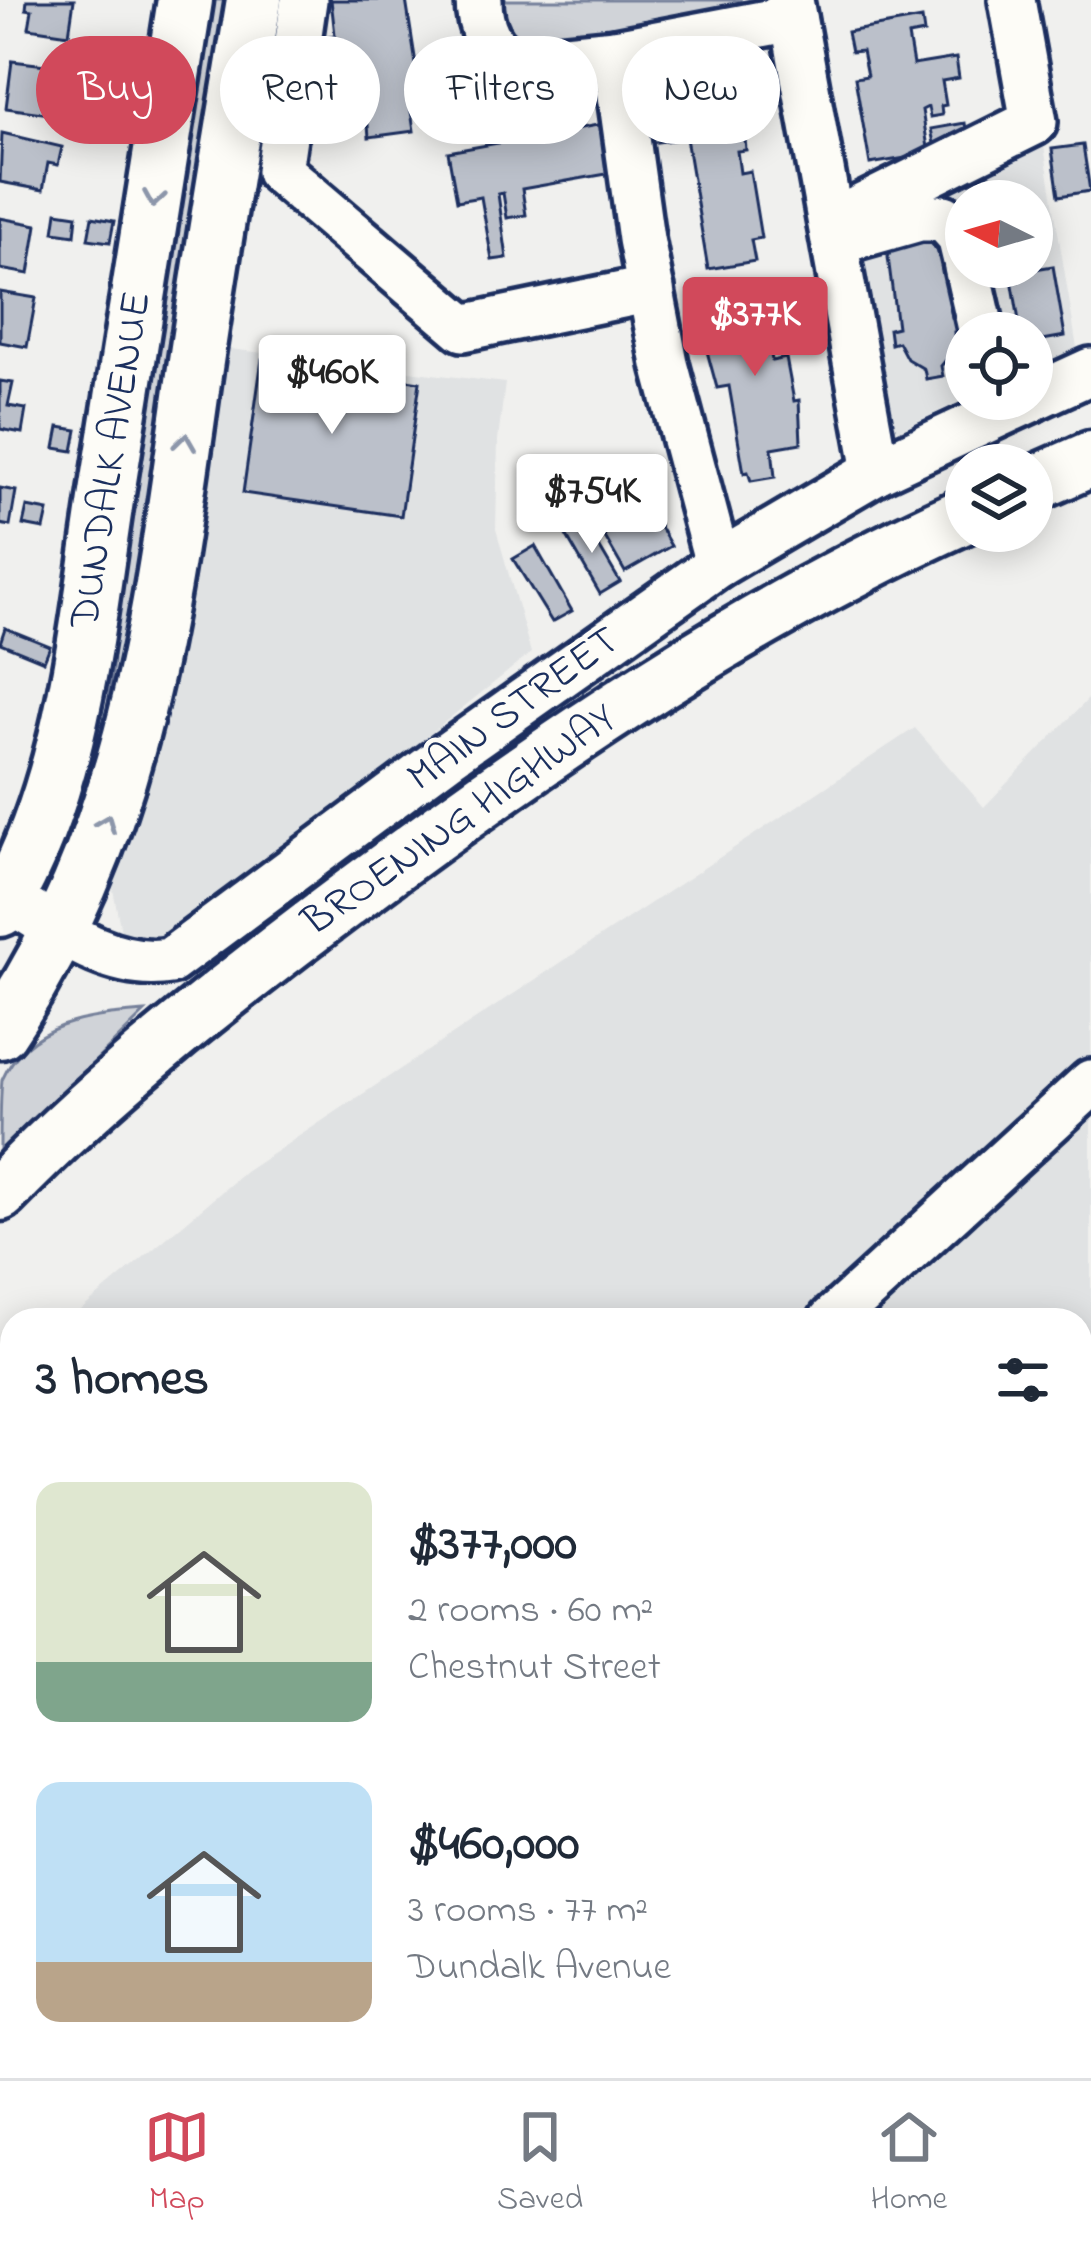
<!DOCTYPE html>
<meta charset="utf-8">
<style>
body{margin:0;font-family:"Indie Flower",sans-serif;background:#f6f6f7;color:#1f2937;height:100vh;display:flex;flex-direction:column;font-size:45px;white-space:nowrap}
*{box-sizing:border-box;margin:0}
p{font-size:39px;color:#747a83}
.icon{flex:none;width:66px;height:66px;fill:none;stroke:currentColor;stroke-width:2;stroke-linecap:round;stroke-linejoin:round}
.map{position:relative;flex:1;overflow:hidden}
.drawer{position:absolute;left:0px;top:1308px;width:1092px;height:771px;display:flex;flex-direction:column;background:#fff;border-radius:36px 36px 0 0;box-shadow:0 6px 30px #0003}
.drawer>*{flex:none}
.top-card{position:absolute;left:36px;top:36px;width:1020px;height:108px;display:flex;gap:24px}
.needle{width:78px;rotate:275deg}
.tools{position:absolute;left:945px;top:180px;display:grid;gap:24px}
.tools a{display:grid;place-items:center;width:108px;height:108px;border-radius:50%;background:#fff;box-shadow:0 6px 30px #0003;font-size:60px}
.price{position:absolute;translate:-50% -102px;padding:0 27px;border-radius:12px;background:#fff;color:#222;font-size:39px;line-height:78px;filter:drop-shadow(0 3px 6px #0008)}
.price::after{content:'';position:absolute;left:50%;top:72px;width:36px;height:27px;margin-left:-18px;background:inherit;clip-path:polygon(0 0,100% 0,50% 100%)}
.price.active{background:#d1495b;color:#fff}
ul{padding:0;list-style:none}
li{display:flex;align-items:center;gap:36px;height:300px;padding:0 36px}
li span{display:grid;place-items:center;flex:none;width:336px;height:240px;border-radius:24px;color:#555}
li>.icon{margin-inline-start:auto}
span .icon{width:144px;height:144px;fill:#fffc;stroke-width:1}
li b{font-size:51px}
h2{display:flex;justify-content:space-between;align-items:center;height:144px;padding:0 36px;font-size:51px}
.chip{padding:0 42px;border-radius:54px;background:#fff;box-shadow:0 6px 30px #0003;font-size:42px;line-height:108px}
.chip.active{background:#d1495b;color:#fff}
.tabs{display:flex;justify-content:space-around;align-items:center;height:168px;border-top:3px solid #e0e1e3;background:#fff;font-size:33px;color:#747a83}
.tabs a{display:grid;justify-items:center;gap:6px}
.tabs .active{color:#d1495b}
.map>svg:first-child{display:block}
</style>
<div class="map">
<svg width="1091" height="2078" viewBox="0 0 1091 2078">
<rect width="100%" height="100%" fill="#f0f0ee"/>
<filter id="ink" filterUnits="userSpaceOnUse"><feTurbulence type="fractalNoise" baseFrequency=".00833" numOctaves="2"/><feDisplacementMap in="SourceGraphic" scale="24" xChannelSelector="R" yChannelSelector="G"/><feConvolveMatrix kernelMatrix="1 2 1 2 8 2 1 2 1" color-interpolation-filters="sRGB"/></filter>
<g filter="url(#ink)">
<g fill="#e0e2e3" fill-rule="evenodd">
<path d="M1042 134 1077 348 1032 369V333H966V399L887 435 844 226ZM966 201H1032V267H966Z"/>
<path d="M230 349 505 383 498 440 496 529 531 653 166 945 121 932 113 889 154 738Z"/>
<path d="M1091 696V2078H0V1378L12 1368V2067H1080V1320H69L245 1172 915 728 984 807Z"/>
</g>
<g fill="#d0d3d8" stroke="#76819b" stroke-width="3">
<path d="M209 0H232L112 733 66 875 58 865 106 723 113 660 112 608Z"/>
<path d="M491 0H740L734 16 501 43Z"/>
<path d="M145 1012 0 1155C0 1134 0 1099 2 1080 28 1022 89 1016 145 1012Z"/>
</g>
<g fill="#bbc0ca" stroke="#1b2f5e" stroke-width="3">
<path d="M27 0H74L69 34 29 28 32 10 26 9Z"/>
<path d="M331 0H406L423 109 411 111 414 131 369 137 368 125 353 128 349 100 359 99 358 93 342 95 338 56 303 61 300 41 335 35Z"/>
<path d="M922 19 924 33 908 36 913 65 956 58 959 78 942 81 946 105 941 106 942 115 930 117 928 107 922 110 929 154 870 164 855 78 867 76 862 51 851 52 847 32Z"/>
<path d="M12 61 63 67 57 115 6 108Z"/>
<path d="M742 104 746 150 737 151 740 173 750 171 761 238 751 240 755 261 708 269 682 114Z"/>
<path d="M676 114 680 139 642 144 639 119Z"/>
<path d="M965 123 968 142 935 148 931 129Z"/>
<path d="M603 124 612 173 522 189 526 215 507 218 503 193 498 194 507 258 492 260 481 197 457 201 448 152Z"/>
<path d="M2 133 62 147 58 165 48 163 43 190 0 182Z"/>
<path d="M1083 145 1090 191 1059 196 1052 149Z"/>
<path d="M57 212 77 215 75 235 54 232Z"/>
<path d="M92 217 114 221 110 242 88 239Z"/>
<path d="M0 218 37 225 29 274 0 269Z"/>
<path d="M917 238 931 243 941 255 952 317 961 315 963 330 954 332 955 349 941 366 943 376 926 379 924 369 907 359 898 342 891 344 889 329 897 327 888 257 893 247Z"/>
<path d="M1053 266 1065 336 1032 342V333H1021L1011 273Z"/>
<path d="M775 289 781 334 768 336 772 361 786 358 794 401 799 400 801 443 772 448 775 477 751 481 748 472 744 473 729 386 717 388 705 344 722 342 714 299Z"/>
<path d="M0 292 36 298 27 347 0 342Z"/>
<path d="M262 359 420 382 401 516 243 493Z"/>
<path d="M0 381 13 383 8 406 26 409 22 433 0 429Z"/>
<path d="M59 427 77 430 73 451 55 448Z"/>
<path d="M635 484 671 546 625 572 590 511Z"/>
<path d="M0 488 16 491 10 526 0 524Z"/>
<path d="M27 507 48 511 44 529 23 525Z"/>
<path d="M583 519 620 582 600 594 563 530Z"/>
<path d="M535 546 572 611 552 622 513 559Z"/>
<path d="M5 628 50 646 44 661 0 643Z"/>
</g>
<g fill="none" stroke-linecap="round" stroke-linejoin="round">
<g stroke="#1b2f5e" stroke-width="54">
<g id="minor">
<path d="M304 0 279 171 463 328 651 289"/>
<path d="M479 0C479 25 489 54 516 62L615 52 793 18"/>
<path d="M790 0 876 471"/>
<path d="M615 52 641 239 665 364 718 564"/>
<path d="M831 223 1034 122 1012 0"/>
<path d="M845 239 919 218H944L960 236 966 261"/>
<path d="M967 267 982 333"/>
<path d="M1032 398 1091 371"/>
<path d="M7 898C56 928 111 971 170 961L445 757 718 564 876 471 1031 399"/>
<path d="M832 1320 1091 1083"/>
<path d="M453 2067 462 2078"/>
</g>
</g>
<g stroke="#1b2f5e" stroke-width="63">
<g id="major">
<path d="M1032 485 1091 459"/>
<path d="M0 909C74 785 86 627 108 487 134 325 159 162 185 0"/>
<path d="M0 1031C139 826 161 606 195 368 213 245 234 122 254 0"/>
<path d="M0 1193C109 1080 236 982 362 888 551 747 750 612 966 515"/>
</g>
</g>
<use href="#minor" stroke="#fdfcf7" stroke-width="45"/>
<use href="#major" stroke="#fdfcf7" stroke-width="54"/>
</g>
<defs><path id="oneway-chevron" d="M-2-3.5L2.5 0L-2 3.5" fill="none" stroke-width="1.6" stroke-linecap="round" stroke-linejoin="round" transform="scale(3)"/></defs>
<g stroke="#8c96aa">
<use href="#oneway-chevron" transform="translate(154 199) rotate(99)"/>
<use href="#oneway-chevron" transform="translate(185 442) rotate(-82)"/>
<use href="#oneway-chevron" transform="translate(106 823) rotate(-68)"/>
</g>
</g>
<g text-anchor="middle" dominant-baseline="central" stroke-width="9" stroke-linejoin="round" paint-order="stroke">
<g font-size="42" fill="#1b2f5e" stroke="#fdfcf7">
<text transform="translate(112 460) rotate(-81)">DUNDALK AVENUE</text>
<text transform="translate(514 710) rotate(-36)">MAIN STREET</text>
<text transform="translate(460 821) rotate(-35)">BROENING HIGHWAY</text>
</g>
</g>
</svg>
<div class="tools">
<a><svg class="needle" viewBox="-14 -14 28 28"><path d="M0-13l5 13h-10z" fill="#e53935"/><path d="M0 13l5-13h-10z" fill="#747a83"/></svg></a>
<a><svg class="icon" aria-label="locate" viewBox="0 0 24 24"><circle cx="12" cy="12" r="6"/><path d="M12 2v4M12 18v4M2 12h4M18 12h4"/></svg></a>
<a><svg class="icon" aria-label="layers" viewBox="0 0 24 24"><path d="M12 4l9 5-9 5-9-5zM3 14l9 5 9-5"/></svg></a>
</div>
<b class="price active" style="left:755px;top:379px">$377K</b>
<b class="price" style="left:332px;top:437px">$460K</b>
<b class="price" style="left:592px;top:556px">$754K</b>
<div class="top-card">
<a class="chip active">Buy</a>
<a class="chip">Rent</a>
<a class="chip">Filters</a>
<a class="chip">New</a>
</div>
<section class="drawer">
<h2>3 homes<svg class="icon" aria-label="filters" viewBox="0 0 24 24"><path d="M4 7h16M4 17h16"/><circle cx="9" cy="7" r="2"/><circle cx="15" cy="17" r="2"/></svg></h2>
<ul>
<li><span style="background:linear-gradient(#dfe7d0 75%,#7fa58c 0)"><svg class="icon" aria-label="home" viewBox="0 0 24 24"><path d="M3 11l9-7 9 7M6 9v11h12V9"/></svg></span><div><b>$377,000</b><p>2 rooms · 60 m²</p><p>Chestnut Street</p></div></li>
<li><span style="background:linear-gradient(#bfe0f5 75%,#b9a48a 0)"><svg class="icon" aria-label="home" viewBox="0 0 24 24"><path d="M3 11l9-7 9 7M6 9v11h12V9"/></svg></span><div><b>$460,000</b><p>3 rooms · 77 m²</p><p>Dundalk Avenue</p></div></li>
</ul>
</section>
</div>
<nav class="tabs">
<a class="active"><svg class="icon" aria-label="map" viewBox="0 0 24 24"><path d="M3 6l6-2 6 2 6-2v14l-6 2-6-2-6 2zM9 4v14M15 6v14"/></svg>Map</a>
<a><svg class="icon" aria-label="saved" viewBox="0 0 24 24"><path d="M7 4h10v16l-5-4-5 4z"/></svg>Saved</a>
<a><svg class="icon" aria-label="home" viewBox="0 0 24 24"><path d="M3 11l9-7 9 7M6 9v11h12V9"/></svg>Home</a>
</nav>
